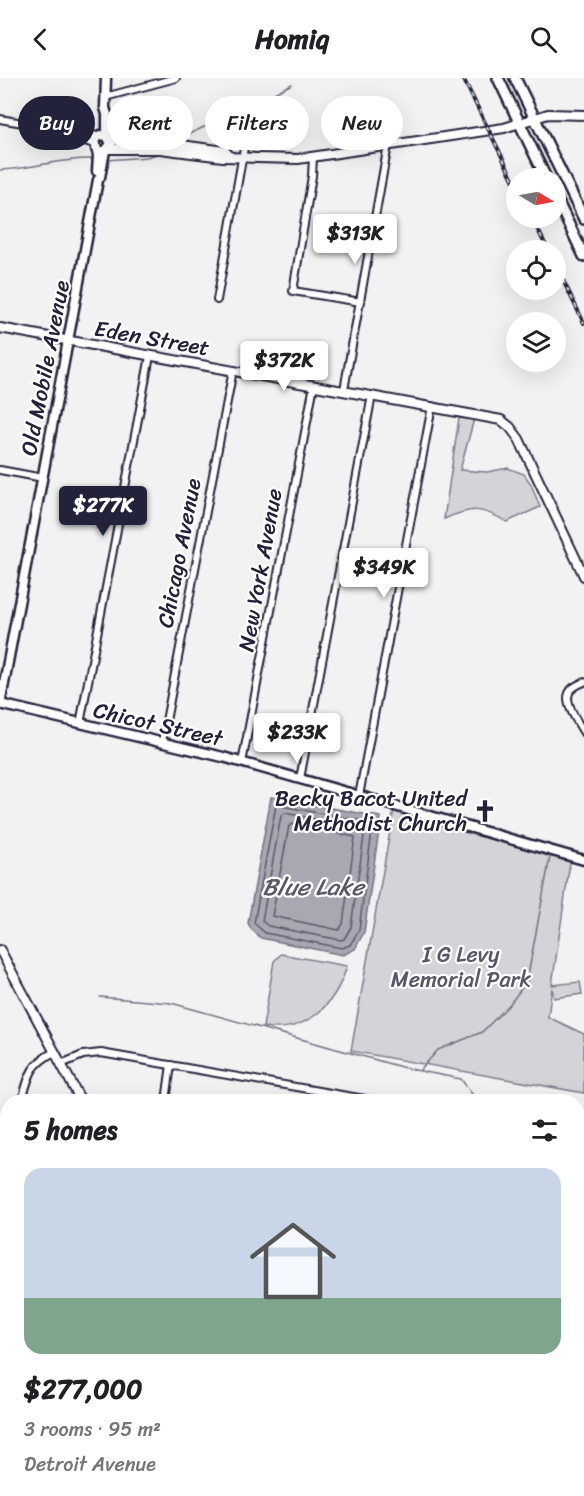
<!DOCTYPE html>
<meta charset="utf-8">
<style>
body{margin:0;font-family:Sriracha,sans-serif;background:#f6f6f6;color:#202124;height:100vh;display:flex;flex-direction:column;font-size:22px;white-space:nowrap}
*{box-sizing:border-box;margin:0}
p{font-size:20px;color:#757577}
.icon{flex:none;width:33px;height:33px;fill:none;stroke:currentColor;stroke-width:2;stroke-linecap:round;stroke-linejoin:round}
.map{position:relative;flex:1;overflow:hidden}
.side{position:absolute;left:0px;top:1016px;width:585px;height:404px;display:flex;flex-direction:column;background:#fff;border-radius:24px 24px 0 0;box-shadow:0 6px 24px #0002}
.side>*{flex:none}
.banner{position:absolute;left:18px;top:18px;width:549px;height:54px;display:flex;gap:12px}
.needle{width:39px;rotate:100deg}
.fabs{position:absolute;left:506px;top:90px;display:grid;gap:12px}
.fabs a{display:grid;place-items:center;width:60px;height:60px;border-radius:50%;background:#fff;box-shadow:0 6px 24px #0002;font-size:30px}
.price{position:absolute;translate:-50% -51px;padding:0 14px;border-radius:6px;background:#fff;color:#222;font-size:20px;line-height:39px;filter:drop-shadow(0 2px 3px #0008)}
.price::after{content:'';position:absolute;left:50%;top:36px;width:18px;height:14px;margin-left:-9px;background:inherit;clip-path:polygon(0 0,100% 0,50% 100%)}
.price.on{background:#22223b;color:#fff}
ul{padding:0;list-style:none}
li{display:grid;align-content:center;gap:12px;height:318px;padding:0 24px}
li span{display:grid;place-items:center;height:186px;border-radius:18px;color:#555}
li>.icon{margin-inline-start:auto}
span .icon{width:108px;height:108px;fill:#fffc;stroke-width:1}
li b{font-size:26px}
h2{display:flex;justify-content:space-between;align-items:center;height:72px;padding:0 24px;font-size:26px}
.tag{padding:0 21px;border-radius:27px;background:#fff;box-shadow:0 6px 24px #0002;font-size:21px;line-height:54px}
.tag.on{background:#22223b;color:#fff}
header{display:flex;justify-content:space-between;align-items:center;height:78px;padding:0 24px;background:#fff;font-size:27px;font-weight:700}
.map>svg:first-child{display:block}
</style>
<header><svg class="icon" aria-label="back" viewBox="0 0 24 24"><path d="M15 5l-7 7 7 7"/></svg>Homiq<svg class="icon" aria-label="search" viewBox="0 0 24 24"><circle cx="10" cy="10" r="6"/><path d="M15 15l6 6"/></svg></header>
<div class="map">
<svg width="584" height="1418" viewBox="0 0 584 1418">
<rect width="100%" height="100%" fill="#f2f2f3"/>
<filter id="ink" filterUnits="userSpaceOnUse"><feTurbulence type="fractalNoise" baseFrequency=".0167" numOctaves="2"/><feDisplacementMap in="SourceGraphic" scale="12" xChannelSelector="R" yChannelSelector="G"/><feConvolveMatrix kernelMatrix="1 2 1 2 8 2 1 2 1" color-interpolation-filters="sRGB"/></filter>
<g filter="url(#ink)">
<g fill="#d3d3d8" stroke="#7a7a8a" stroke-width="1.5">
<path d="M459 340 474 341 460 392 487 394 508 390 524 396 531 406 540 429 507 444C481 429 472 429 444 441Z"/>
<path d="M394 731 570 784 552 907 580 904 582 916 554 920 552 910 548 939 584 956V1015L351 973Z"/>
<path d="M281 876 347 888C335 927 307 956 263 949L274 883Z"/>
</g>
<path fill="#a8a8b2" stroke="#727282" stroke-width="1.5" d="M271 719 381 739 364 854 355 871 343 877 261 860 251 851 248 845Z"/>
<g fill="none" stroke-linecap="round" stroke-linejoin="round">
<g stroke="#58586b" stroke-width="1.5">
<path d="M276 727 373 745 359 852 350 867 342 870 265 855 254 845Z"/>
<path d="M285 735 365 751 351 849 344 861 341 862 268 848 262 843 281 738Z"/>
<path d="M292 746 355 759 343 846 339 852 272 838 289 748Z"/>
</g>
<g stroke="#727282" stroke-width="1.5">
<path d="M176 62 239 33 292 6"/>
<path d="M107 82 147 79 161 75"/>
<path d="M0 92C31 91 61 80 92 81"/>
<path d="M100 919 171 925 405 990 461 1001 477 1023"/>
<path d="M420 992 438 972 482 954 509 927 527 903 550 779"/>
<path d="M578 1098H584"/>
</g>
<g stroke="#22223b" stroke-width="10">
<g id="minor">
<path d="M105 19 176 0"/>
<path d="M0 41 97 58"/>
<path d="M67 54 72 59 94 66"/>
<path d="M313 79 312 98 293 213 361 224"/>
<path d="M217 222 250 36"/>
<path d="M344 312 388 67"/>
<path d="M0 392 43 400"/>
<path d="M584 604C579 606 571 610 569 615 564 626 579 646 584 655"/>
<path d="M80 646 150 278"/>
<path d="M162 664 233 292"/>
<path d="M242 685 314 307"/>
<path d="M300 701 372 317"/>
<path d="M359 718 432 328"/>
<path d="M61 986 83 977 101 975 376 1023"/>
<path d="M22 1023C29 997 30 987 54 974"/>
<path d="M166 1023 171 987"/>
<path d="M0 1054 8 1056"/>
<path d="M578 1058 584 1060"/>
<path d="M0 1129 8 1127"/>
<path d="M578 1155 584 1160"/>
<path d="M578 1356 584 1315"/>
<path d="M578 1363 584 1364"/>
<path d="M109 1412 112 1418"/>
<path d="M198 1412 201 1418"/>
<path d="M381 1412 385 1418"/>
<path d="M147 1418 159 1412"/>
<path d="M556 1418 557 1412"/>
</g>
</g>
<g stroke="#22223b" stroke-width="12">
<g id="tertiary">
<path d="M110 61 119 63 174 66 225 73 230 78"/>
<path d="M108 71H160L223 79 298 81 504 50 548 36 584 37"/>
<path d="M0 250 501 342 510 349 519 361 584 498"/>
<path d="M0 872 81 1023"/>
<path d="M288 1412 292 1418"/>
</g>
</g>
<g stroke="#22223b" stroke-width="13">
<g id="secondary">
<path d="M96 71 100 73H105L111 66 107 58V36L105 30 106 0"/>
<path d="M97 93 98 78 95 62 100 57 107 58"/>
<path d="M0 626 223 679 584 782"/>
<path d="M0 627 98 102 100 99 105 73"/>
</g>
</g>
<g stroke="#22223b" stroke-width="14">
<g id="primary">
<path d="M498 0 546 100"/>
<path d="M515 0 584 141"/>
<path d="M555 118 584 178"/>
</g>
</g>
<use href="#minor" stroke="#fff" stroke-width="6"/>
<use href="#tertiary" stroke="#fff" stroke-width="8"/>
<use href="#secondary" stroke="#fff" stroke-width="8"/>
<use href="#primary" stroke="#fff" stroke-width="9"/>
<g stroke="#22223b" stroke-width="4">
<g id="rail">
<path d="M463 0 516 107"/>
<path d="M532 140 548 172"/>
<path d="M555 186 584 245"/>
</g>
</g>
<use href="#rail" stroke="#fff" stroke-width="1.5" stroke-dasharray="4.5" stroke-linecap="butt"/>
</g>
</g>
<defs>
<g id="church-bare" transform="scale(1.8)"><path d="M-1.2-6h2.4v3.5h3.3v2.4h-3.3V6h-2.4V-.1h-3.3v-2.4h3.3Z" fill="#22223b" stroke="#fff" stroke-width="2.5" paint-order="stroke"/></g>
</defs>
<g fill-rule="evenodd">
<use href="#church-bare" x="485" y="733"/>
</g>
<g text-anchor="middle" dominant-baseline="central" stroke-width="4.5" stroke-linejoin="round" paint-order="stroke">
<g font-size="22" fill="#22223b" stroke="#fff">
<text transform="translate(152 260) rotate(10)">Eden Street</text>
<text transform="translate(45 290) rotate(-79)">Old Mobile Avenue</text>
<text transform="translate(179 475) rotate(-79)">Chicago Avenue</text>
<text transform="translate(260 492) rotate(-80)">New York Avenue</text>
<text transform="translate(158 646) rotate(13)">Chicot Street</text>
</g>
<g font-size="22" fill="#22223b" stroke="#fff" text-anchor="end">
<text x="467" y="720">Becky Bacot United<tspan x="467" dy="25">Methodist Church</tspan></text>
</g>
<g font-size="22" fill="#57576a" stroke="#fff">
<text x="461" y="876">I G Levy<tspan x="461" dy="25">Memorial Park</tspan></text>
</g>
<g font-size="24" font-style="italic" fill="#58586b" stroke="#fff">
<text x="313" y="809">Blue Lake</text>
</g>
</g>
</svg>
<div class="fabs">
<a><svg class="needle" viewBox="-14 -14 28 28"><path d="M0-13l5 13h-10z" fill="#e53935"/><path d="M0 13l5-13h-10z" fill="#757577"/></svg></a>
<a><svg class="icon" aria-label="locate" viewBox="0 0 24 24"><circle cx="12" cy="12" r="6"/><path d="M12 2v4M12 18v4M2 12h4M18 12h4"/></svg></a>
<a><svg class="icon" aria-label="layers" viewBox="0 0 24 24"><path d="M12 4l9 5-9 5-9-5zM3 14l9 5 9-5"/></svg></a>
</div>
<b class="price" style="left:355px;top:187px">$313K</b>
<b class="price" style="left:284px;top:314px">$372K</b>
<b class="price on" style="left:103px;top:459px">$277K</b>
<b class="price" style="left:384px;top:521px">$349K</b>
<b class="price" style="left:297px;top:686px">$233K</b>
<div class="banner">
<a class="tag on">Buy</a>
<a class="tag">Rent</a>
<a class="tag">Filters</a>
<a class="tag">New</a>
</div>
<section class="side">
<h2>5 homes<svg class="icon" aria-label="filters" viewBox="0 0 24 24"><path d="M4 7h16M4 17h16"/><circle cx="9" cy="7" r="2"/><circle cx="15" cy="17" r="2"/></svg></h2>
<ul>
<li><span style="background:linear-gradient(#c9d6e8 70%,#7fa58c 0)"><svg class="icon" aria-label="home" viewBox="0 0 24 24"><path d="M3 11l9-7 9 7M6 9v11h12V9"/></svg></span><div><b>$277,000</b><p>3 rooms · 95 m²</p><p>Detroit Avenue</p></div></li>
</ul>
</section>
</div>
